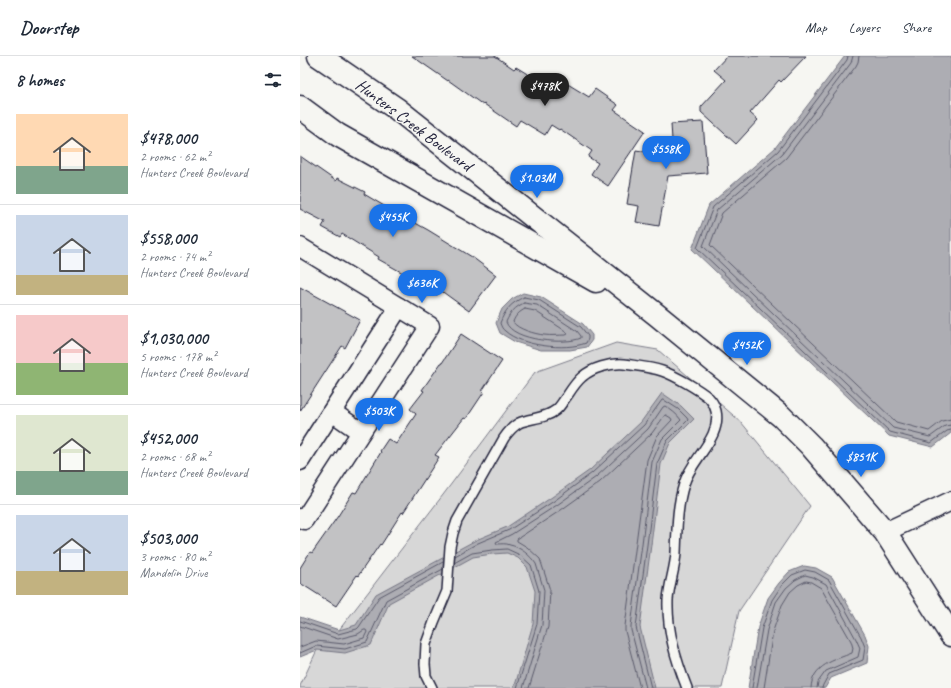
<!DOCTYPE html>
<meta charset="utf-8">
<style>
body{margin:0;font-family:Caveat,sans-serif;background:#f2f2f3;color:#1f2937;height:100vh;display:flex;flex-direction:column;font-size:15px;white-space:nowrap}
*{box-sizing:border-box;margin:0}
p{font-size:13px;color:#747a83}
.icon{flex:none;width:22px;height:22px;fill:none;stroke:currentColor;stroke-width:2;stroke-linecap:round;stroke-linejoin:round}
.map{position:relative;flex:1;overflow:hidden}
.panel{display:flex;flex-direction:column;background:#fff;width:300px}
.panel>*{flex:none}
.price{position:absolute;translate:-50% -34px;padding:0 9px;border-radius:14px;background:#1a73e8;color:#fff;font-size:13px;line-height:26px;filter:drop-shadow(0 1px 2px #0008)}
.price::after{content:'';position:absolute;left:50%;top:24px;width:12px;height:9px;margin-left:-6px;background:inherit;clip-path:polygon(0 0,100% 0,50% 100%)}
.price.on{background:#222;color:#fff}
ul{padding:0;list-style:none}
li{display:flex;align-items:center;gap:12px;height:100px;padding:0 16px}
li+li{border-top:1px solid #e0e1e3}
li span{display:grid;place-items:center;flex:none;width:112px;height:80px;border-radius:0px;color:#555}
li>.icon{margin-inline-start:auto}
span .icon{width:48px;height:48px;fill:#fffc;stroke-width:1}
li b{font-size:17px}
h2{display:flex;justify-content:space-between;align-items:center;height:48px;padding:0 16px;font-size:17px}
header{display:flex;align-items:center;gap:24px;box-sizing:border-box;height:56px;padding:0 20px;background:#fff;border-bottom:1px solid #e0e1e3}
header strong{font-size:19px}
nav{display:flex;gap:22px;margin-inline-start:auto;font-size:14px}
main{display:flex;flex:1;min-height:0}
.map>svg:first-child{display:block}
</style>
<header>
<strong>Doorstep</strong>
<nav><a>Map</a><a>Layers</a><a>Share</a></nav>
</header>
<main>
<section class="panel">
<h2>8 homes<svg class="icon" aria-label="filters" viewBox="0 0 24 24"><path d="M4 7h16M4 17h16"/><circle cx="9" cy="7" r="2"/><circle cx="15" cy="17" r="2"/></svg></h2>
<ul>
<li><span style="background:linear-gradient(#ffd9b3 65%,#7fa58c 0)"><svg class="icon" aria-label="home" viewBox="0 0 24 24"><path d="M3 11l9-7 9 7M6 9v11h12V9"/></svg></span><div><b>$478,000</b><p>2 rooms · 62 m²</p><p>Hunters Creek Boulevard</p></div></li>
<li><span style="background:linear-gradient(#c9d6e8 75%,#c2b280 0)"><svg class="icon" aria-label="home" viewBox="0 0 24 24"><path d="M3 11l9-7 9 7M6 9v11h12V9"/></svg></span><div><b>$558,000</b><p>2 rooms · 74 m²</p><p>Hunters Creek Boulevard</p></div></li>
<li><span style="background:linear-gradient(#f6c9c9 60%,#8fb573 0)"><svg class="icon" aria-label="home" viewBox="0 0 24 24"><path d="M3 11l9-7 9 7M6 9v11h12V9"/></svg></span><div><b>$1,030,000</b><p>5 rooms · 178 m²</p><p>Hunters Creek Boulevard</p></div></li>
<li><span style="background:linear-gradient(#dfe7d0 70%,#7fa58c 0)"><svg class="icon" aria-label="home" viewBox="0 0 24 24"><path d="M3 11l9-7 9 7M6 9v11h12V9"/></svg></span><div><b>$452,000</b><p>2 rooms · 68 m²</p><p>Hunters Creek Boulevard</p></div></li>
<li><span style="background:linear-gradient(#c9d6e8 70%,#c2b280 0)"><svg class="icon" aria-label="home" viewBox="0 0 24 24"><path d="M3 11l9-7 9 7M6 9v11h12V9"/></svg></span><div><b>$503,000</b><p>3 rooms · 80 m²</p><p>Mandolin Drive</p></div></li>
</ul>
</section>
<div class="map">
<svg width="651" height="632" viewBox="0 0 651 632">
<rect width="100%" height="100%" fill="#f6f6f2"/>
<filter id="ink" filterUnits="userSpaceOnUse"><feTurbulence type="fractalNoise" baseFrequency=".025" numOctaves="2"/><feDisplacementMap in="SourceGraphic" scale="8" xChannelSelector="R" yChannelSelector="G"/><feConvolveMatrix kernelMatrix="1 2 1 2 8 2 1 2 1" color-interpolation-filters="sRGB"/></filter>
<g filter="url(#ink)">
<path fill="#d7d7d7" stroke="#7c7c89" d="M316 287 358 294 441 366 510 450 439 555 422 632H0V630L17 594 39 574 143 439 235 316Z"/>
<g fill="#adadb3" stroke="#757583">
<path d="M545 0H651V377L633 391 589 380 392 193 409 149 475 92Z"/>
<path d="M223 237 241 241 283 268 292 279V284L287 291 270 294H241L215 286 200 277 196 267 202 253 212 243Z"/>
<path d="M362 337 381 350 394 363 370 387 361 408 351 489 340 571 355 632H213L216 626 233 568 235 535 227 511 218 502 207 497 192 498 173 501 89 547 71 589 45 597 17 594 0 601V561L39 574 56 569 76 538 176 484 207 471 252 441 290 414 341 366Z"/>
<path d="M504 510 516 512 532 521 565 579 569 590 567 607 531 622 525 632H448L458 571 468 542 479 527 489 516Z"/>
</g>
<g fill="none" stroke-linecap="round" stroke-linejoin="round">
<g stroke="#5a5a6b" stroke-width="1">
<path d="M548 0 547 4 478 95 413 151 397 192 590 376 631 387 647 375 651 374"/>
<path d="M553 0 551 7 482 98 417 154 403 190 593 372 630 381 645 370 651 369"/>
<path d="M559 0 558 6 556 10 486 102 422 157 410 189 596 366 629 375 642 365 651 363"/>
<path d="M224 241 239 244 281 271 288 280V283L286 287C265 295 221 290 205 275 202 273 201 270 200 267 205 254 211 247 224 241Z"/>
<path d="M224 247 237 249 277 275 281 280V282C266 289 212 285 206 266 210 257 215 251 224 247Z"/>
<path d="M225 253 235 255 267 276 268 278 266 279C259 279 251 280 244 279 235 278 217 273 213 266 215 260 219 256 225 253Z"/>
<path d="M155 500 178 487 209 474 254 445 292 417 344 369 362 344H364L378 353 387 362 388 364 367 385 357 408 347 489 336 571 351 632"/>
<path d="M154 507 172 497 192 494 207 493 220 499 231 509 239 535 237 568 217 632"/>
<path d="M0 565 38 578 57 573 59 571 79 541 143 506"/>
<path d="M0 570 38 583 58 578 64 574H66L67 576 64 582 44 588 16 585 0 591"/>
<path d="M0 597 16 590 45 593 67 586 86 544 143 513"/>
<path d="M223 632 242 569 244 534 236 508C230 499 220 491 210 489 206 487 201 488 197 488L196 486 212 478 257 449 296 421 348 373 363 351 365 350C371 354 377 358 381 364L362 383 352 406 342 488 331 570V574L346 632"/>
<path d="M229 632 248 571 250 534 240 503 227 491 217 485V483L261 454 300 426 352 377 365 359H366L371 362 372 364 357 380 347 404 325 570V575L340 632"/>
<path d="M452 632 462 572 472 544 482 529 492 519 505 514 515 516 529 524 561 581 565 591 563 604 529 618 523 629 522 632"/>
<path d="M457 632 467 574 476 546 486 532 495 524 505 519 513 521 526 528 556 583 560 592 558 601 526 615 518 626 517 632"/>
<path d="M464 632 473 575 482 549 490 536 498 529 506 525 511 526 521 532 551 585 553 592 552 597C535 604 512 609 511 632"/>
</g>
</g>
<g fill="#c2c2c4" stroke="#22223b">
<path d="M112 0H195L214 13 216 11 247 30 253 19 289 41 295 33 318 49 314 54 345 75 308 130 291 118 298 107 288 101 292 95 260 73 259 74 251 69 245 79 220 64 216 70 184 48 183 49 148 24V25Z"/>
<path d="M427 0H506L481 26 479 24 450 57 458 64 436 88 401 56V51L426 24 414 14Z"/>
<path d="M403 66 407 117 368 120 359 170 336 166 339 150 327 148 336 94 373 100 371 68Z"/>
<path d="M0 100 36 125 37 122 65 136 64 138 101 160V159L128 174 172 201 196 219 169 255 140 234 137 239 109 222 110 221 78 203 79 201 42 178 40 181 22 171 25 166 0 153Z"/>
<path d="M0 231 60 264 45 292 42 290 0 355Z"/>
<path d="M161 278 202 305 182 335 184 336 166 363 164 362 135 399 139 401 103 457 102 456 81 489 80 488 58 520 57 519 36 550 0 527V512L10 496 12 497 38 460 53 436 56 437 81 396 80 395 88 383 96 388 116 358 110 353 124 335 122 334 141 307H142Z"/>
</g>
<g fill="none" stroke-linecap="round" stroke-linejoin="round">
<g stroke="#22223b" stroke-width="12">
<path id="service" d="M132 632 126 620 125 608 126 588 134 566 147 535 150 491 153 477 157 465 204 382C208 376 212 371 219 367 230 362 245 363 256 354 260 351 263 345 267 340 271 334 276 326 282 321 292 312 310 307 324 308 337 310 350 311 362 315 374 319 400 334 409 342 412 345 415 351 416 355 422 382 391 403 384 428 377 450 377 473 376 497 375 513 369 528 368 544 367 575 376 604 387 632"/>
</g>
<g stroke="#22223b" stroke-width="21">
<g id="minor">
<path d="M0 191 130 270 4 464 0 462"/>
<path d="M32 356 61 376"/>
<path d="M0 405 99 251"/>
<path d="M585 476 651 445"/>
</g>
</g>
<g stroke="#22223b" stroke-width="25">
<g id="tertiary">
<path d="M19 0 97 53 357 259 481 360 511 390 585 476 651 579"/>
<path d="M0 51 38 79 296 225"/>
</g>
</g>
<use href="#service" stroke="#f6f6f2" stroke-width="9"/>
<use href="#minor" stroke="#f6f6f2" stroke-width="18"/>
<use href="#tertiary" stroke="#f6f6f2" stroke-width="22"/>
</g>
</g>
<g text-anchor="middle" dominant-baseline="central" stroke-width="3" stroke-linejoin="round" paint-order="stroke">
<g font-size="17" fill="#22223b" stroke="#f6f6f2">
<text transform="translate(114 69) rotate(37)">Hunters Creek Boulevard</text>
</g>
</g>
</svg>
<b class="price on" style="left:245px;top:51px">$478K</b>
<b class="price" style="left:366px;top:114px">$558K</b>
<b class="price" style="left:237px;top:143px">$1.03M</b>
<b class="price" style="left:93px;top:182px">$455K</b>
<b class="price" style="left:122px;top:248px">$636K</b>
<b class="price" style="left:447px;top:310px">$452K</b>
<b class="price" style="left:79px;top:376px">$503K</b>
<b class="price" style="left:561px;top:422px">$851K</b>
</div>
</main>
